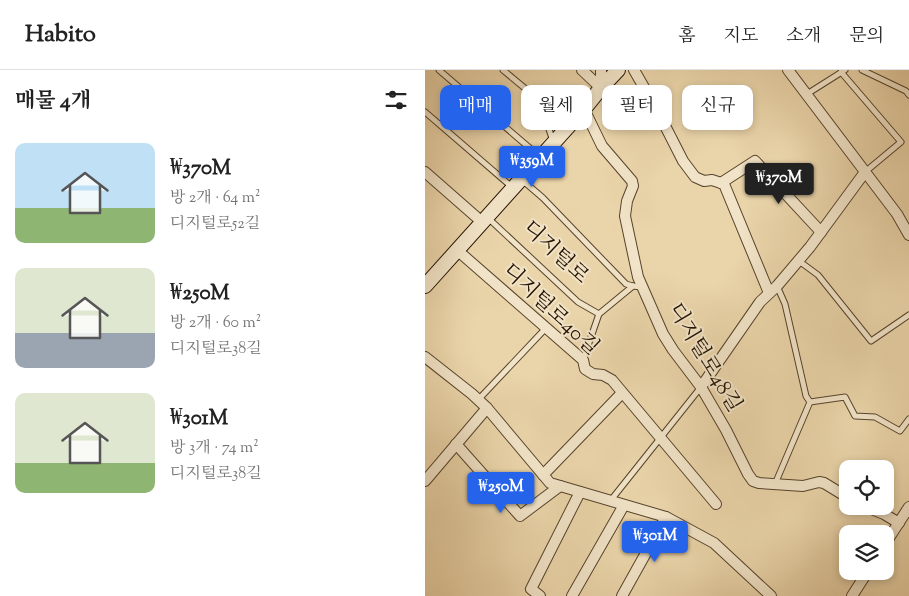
<!DOCTYPE html>
<html lang="ko">
<meta charset="utf-8">
<style>
body{margin:0;font-family:"Sorts Mill Goudy","Noto Serif KR",serif;background:#f2f2f2;color:#222;height:100vh;display:flex;flex-direction:column;font-size:19px;white-space:nowrap}
*{box-sizing:border-box;margin:0}
p{font-size:16px;color:#767676}
.icon{flex:none;width:28px;height:28px;fill:none;stroke:currentColor;stroke-width:2;stroke-linecap:round;stroke-linejoin:round}
.map{position:relative;flex:1;overflow:hidden}
.side{display:flex;flex-direction:column;background:#fff;width:425px}
.side>*{flex:none}
.banner{position:absolute;left:15px;top:15px;width:394px;height:45px;display:flex;gap:10px}
.buttons{position:absolute;left:414px;top:390px;display:grid;gap:10px}
.buttons a{display:grid;place-items:center;width:55px;height:55px;border-radius:10px;background:#fff;box-shadow:0 2px 8px #0003;font-size:25px}
.price{position:absolute;translate:-50% -42px;padding:0 11px;border-radius:5px;background:#2563eb;color:#fff;font-size:16px;line-height:32px;filter:drop-shadow(0 1px 2px #0008)}
.price::after{content:'';position:absolute;left:50%;top:30px;width:15px;height:11px;margin-left:-8px;background:inherit;clip-path:polygon(0 0,100% 0,50% 100%)}
.price.active{background:#222;color:#fff}
ul{padding:0;list-style:none}
li{display:flex;align-items:center;gap:15px;height:125px;padding:0 15px}
li span{display:grid;place-items:center;flex:none;width:140px;height:100px;border-radius:10px;color:#555}
li>.icon{margin-inline-start:auto}
span .icon{width:60px;height:60px;fill:#fffc;stroke-width:1}
li b{font-size:21px}
h2{display:flex;justify-content:space-between;align-items:center;height:60px;padding:0 15px;font-size:21px}
.chip{padding:0 18px;border-radius:10px;background:#fff;box-shadow:0 2px 8px #0003;font-size:18px;line-height:45px}
.chip.active{background:#2563eb;color:#fff}
header{display:flex;align-items:center;gap:30px;box-sizing:border-box;height:70px;padding:0 25px;background:#fff;border-bottom:1px solid #e0e0e0}
header strong{font-size:24px}
nav{display:flex;gap:28px;margin-inline-start:auto;font-size:18px}
main{display:flex;flex:1;min-height:0}
.map>svg:first-child{display:block}
</style>
<header>
<strong>Habito</strong>
<nav><a>홈</a><a>지도</a><a>소개</a><a>문의</a></nav>
</header>
<main>
<section class="side">
<h2>매물 4개<svg class="icon" aria-label="filters" viewBox="0 0 24 24"><path d="M4 7h16M4 17h16"/><circle cx="9" cy="7" r="2"/><circle cx="15" cy="17" r="2"/></svg></h2>
<ul>
<li><span style="background:linear-gradient(#bfe0f5 65%,#8fb573 0)"><svg class="icon" aria-label="home" viewBox="0 0 24 24"><path d="M3 11l9-7 9 7M6 9v11h12V9"/></svg></span><div><b>₩370M</b><p>방 2개 · 64 m²</p><p>디지털로52길</p></div></li>
<li><span style="background:linear-gradient(#dfe7d0 65%,#9aa5b1 0)"><svg class="icon" aria-label="home" viewBox="0 0 24 24"><path d="M3 11l9-7 9 7M6 9v11h12V9"/></svg></span><div><b>₩250M</b><p>방 2개 · 60 m²</p><p>디지털로38길</p></div></li>
<li><span style="background:linear-gradient(#dfe7d0 70%,#8fb573 0)"><svg class="icon" aria-label="home" viewBox="0 0 24 24"><path d="M3 11l9-7 9 7M6 9v11h12V9"/></svg></span><div><b>₩301M</b><p>방 3개 · 74 m²</p><p>디지털로38길</p></div></li>
</ul>
</section>
<div class="map">
<svg width="484" height="526" viewBox="0 0 484 526">
<rect width="100%" height="100%" fill="#ead4a9"/>
<filter id="stains"><feTurbulence type="fractalNoise" baseFrequency=".004" numOctaves="4"/><feColorMatrix values="0 0 0 0 .2 0 0 0 0 .09 0 0 0 0 .02 0 0 0 .5 -.17"/></filter>
<radialGradient id="worn" r=".72"><stop offset=".6" stop-color="#630" stop-opacity="0"/><stop offset="1" stop-color="#630" stop-opacity=".3"/></radialGradient>
<g fill="none" stroke-linecap="round" stroke-linejoin="round">
<g stroke="#56432c" stroke-width="7">
<g id="lane">
<path d="M14 0 114 86"/>
<path d="M78 0 114 30 128 71"/>
<path d="M437 0 481 21 484 25"/>
<path d="M416 2 476 72 440 102"/>
<path d="M382 24 420 0"/>
<path d="M0 42 87 117"/>
<path d="M96 109 118 128 201 214 208 216 216 217"/>
<path d="M62 147 153 232 174 244"/>
<path d="M374 191 393 205 446 271 484 245"/>
<path d="M174 244 208 216"/>
<path d="M158 290 174 244"/>
<path d="M53 330 121 258"/>
<path d="M385 332 420 327 430 346 450 347 475 361 484 349"/>
<path d="M350 414 385 332 381 326 360 234 352 216"/>
<path d="M186 430 276 317"/>
</g>
</g>
<g stroke="#56432c" stroke-width="12">
<g id="street">
<path d="M157 0 176 18"/>
<path d="M209 0 232 40 258 91 270 107 279 111 287 110 299 114 344 223"/>
<path d="M363 0 472 144 484 165"/>
<path d="M176 18V0"/>
<path d="M159 39 177 76 207 111 208 116 202 131 200 146 213 207 238 264 248 280 276 317 301 360 323 404 328 411 334 413 378 416 394 412 399 413 422 427"/>
<path d="M0 102 57 152"/>
<path d="M296 113 330 91 396 162"/>
<path d="M32 180 158 290 160 299 168 304 178 305 187 310 291 434"/>
<path d="M0 287 47 324 62 338 125 413 241 447 289 473 346 526"/>
<path d="M276 317 335 232 352 216 385 177 440 102"/>
<path d="M31 374 95 446 135 416"/>
<path d="M118 405 197 323"/>
<path d="M0 411 62 338"/>
<path d="M439 436 459 444 474 453"/>
<path d="M460 474 484 437"/>
<path d="M115 526 106 519 155 422"/>
<path d="M147 526 199 435"/>
<path d="M197 526 241 447"/>
<path d="M427 526 443 501"/>
</g>
</g>
<g stroke="#251302" stroke-width="16">
<path id="secondary" d="M0 216 159 39 176 18 193 0"/>
</g>
<use href="#lane" stroke="#f1e3c7" stroke-width="5"/>
<use href="#street" stroke="#f1e3c7" stroke-width="10"/>
<use href="#secondary" stroke="#f1e3c7" stroke-width="14"/>
</g>
<g text-anchor="middle" dominant-baseline="central" stroke-width="4" stroke-linejoin="round" paint-order="stroke">
<g font-size="21" fill="#251302" stroke="#f1e3c7">
<text transform="translate(130 183) rotate(43)">디지털로</text>
<text transform="translate(125 240) rotate(43)">디지털로40길</text>
<text transform="translate(279 288) rotate(59)">디지털로48길</text>
</g>
</g>
<rect width="100%" height="100%" filter="url(#stains)"/>
<rect width="100%" height="100%" fill="url(#worn)"/>
</svg>
<div class="buttons">
<a><svg class="icon" aria-label="locate" viewBox="0 0 24 24"><circle cx="12" cy="12" r="6"/><path d="M12 2v4M12 18v4M2 12h4M18 12h4"/></svg></a>
<a><svg class="icon" aria-label="layers" viewBox="0 0 24 24"><path d="M12 4l9 5-9 5-9-5zM3 14l9 5 9-5"/></svg></a>
</div>
<b class="price" style="left:107px;top:118px">₩359M</b>
<b class="price active" style="left:354px;top:135px">₩370M</b>
<b class="price" style="left:76px;top:444px">₩250M</b>
<b class="price" style="left:230px;top:493px">₩301M</b>
<div class="banner">
<a class="chip active">매매</a>
<a class="chip">월세</a>
<a class="chip">필터</a>
<a class="chip">신규</a>
</div>
</div>
</main>
